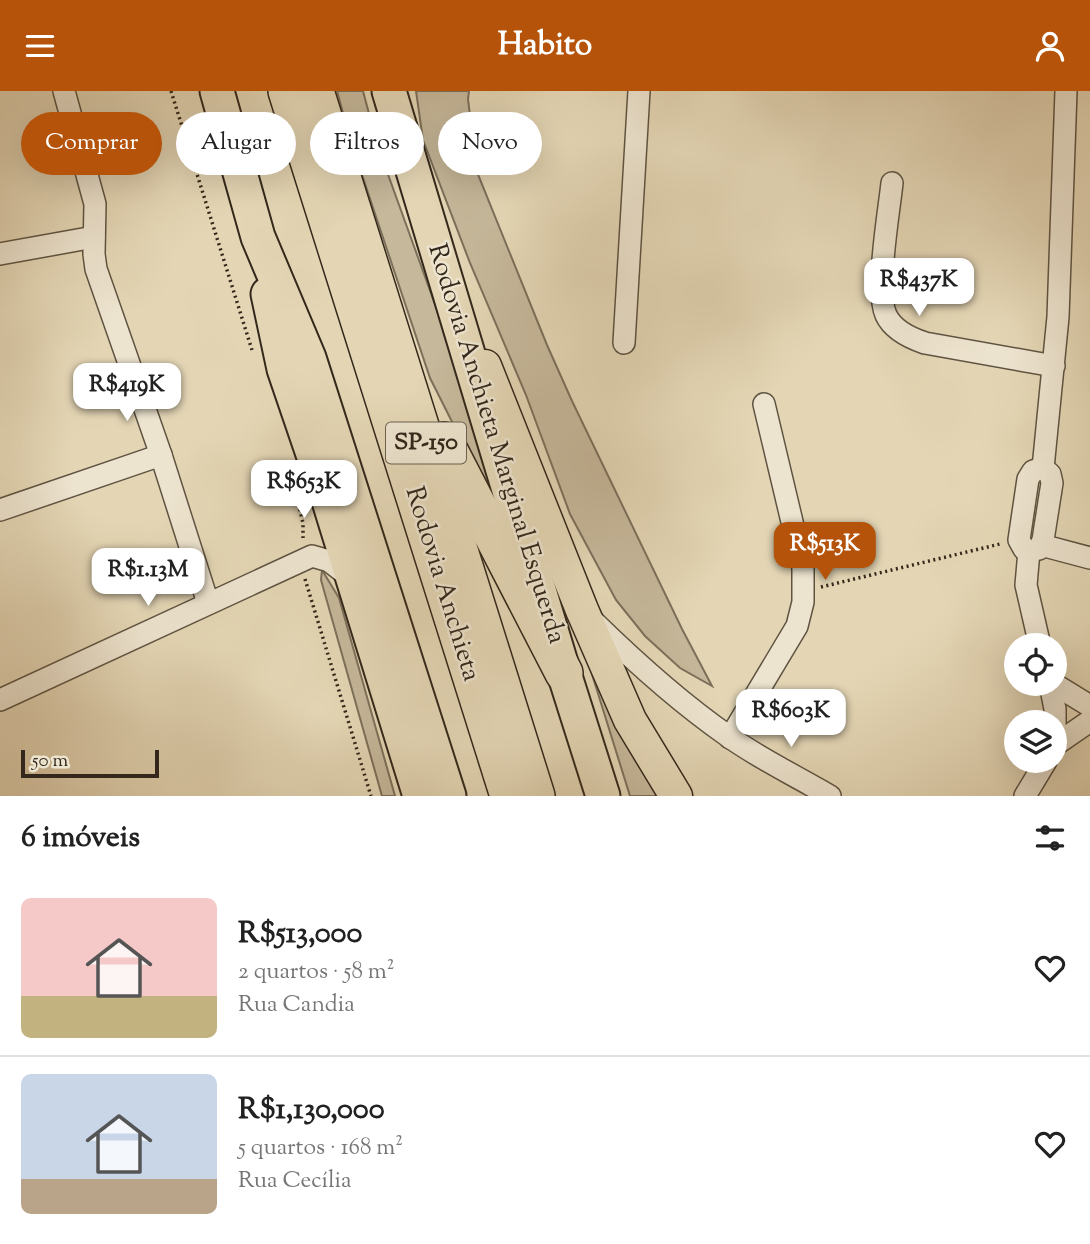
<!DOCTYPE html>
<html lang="pt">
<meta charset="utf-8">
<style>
body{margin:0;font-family:"Sorts Mill Goudy",serif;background:#f6f6f6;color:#222;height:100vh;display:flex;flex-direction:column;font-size:26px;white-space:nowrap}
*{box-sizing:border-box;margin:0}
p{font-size:23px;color:#767676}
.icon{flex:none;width:38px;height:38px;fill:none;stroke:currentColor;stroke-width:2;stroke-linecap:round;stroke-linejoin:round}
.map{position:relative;height:705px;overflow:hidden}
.panel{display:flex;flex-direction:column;background:#fff;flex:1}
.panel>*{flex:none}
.hud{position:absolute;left:21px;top:21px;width:700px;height:63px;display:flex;gap:14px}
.tools{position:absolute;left:1004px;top:542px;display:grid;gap:14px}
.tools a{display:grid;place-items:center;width:63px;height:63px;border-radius:50%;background:#fff;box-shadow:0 7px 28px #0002;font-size:35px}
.scale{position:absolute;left:21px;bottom:18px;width:138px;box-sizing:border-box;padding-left:7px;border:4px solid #33281b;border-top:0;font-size:19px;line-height:24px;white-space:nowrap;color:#33281b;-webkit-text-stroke:5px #ede4cf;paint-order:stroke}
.price{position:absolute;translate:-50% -60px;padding:0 16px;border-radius:14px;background:#fff;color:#222;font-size:23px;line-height:46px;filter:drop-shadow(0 2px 4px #0008)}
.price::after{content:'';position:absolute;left:50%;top:42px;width:21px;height:16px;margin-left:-10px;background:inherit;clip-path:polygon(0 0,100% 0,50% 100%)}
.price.on{background:#b45309;color:#fff}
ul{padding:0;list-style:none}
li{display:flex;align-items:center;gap:21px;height:175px;padding:0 21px}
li+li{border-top:2px solid #e0e0e0}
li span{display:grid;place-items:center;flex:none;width:196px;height:140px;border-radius:10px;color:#555}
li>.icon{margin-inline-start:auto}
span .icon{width:84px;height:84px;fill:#fffc;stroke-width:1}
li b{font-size:30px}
h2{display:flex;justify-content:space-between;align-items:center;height:84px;padding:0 21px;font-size:30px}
.tag{padding:0 24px;border-radius:32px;background:#fff;box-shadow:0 7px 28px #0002;font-size:24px;line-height:63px}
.tag.on{background:#b45309;color:#fff}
header{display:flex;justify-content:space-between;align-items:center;height:91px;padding:0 21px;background:#b45309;color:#fff;font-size:32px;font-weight:800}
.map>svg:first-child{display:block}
</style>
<header><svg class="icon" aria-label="menu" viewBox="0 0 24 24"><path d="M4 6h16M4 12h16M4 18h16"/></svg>Habito<svg class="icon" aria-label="person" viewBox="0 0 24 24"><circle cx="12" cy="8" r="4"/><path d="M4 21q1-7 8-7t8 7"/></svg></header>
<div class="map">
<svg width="1090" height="705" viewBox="0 0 1090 705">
<rect width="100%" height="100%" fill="#e4d6b5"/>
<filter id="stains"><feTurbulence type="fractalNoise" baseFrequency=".00286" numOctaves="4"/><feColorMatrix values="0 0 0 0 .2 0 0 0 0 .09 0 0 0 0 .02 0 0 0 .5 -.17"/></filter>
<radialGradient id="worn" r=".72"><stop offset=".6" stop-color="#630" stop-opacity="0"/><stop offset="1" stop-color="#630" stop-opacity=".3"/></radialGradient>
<g fill="#c6b89b" stroke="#7c705b" stroke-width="2">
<path d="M337 0H363L377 53 454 266 506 438 430 287 350 48Z"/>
<path d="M416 0H469L468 8 477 81 547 254 572 310 682 538 712 595 680 577 645 545 616 509 570 423 526 304 470 172 423 49Z"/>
<path d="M322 479 339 507 395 705H382L321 489Z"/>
<path d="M576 532 661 705H630Z"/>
</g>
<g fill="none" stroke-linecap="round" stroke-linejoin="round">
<g stroke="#5f5442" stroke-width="24">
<g id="minor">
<path d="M64 0 95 113 94 163 96 178 161 364 208 512"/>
<path d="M892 92C889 121 875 200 886 224 893 239 910 247 925 252L1054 275"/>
<path d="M0 163 94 146"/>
<path d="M624 252 639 0"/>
<path d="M1043 377 1058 226 1066 0"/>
<path d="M0 419 161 364"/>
<path d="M1041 454 1090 467"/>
<path d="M1029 460 1024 458 1019 449 1028 388 1033 380 1043 377"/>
<path d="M1029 460 1026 494 1040 555"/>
<path d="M1029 460 1039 458 1043 449 1052 392 1050 383 1043 377"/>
<path d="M593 530C636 572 679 611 728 645 760 668 796 685 830 705"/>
<path d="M1050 593 1055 618V645"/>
<path d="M1054 593 1090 615"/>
<path d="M0 609 312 465 329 470 351 487"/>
<path d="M730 647 797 535 803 511V477L764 313"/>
<path d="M1055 654 1090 630"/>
<path d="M1025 705 1046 670"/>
</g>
</g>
<g stroke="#33281b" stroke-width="35">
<path id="primary" d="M485 275 582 519 630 629 676 705"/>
</g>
<g stroke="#33281b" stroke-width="37">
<g id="trunk">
<path d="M217 0 258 146 309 267 449 705"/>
<path d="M389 0 564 582 603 705"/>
<path d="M268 203 284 278 328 407 420 705"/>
</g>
</g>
<g stroke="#33281b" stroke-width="40">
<g id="motorway">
<path d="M287 0 509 705"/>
<path d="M315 0 536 705"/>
<path d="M444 350 564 582"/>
</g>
</g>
<g stroke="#33281b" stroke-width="3.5" stroke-dasharray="2 3.5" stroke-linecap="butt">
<path d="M171 0 252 259"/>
<path d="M292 386 303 432V447"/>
<path d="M305 488 371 705"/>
<path d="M821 496 1000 453"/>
</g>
<use href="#minor" stroke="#ede4cf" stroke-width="21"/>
<use href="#primary" stroke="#e4d6b5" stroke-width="32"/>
<use href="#trunk" stroke="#e4d6b5" stroke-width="33"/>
<use href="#motorway" stroke="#e4d6b5" stroke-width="37"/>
</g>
<g text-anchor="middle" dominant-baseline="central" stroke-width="5" stroke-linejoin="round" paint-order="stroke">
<rect fill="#ede4cf" stroke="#6b6051" stroke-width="2" x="386" y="331.5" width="80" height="41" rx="5"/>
<g font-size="24" font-weight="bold" fill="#33281b">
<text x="426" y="352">SP-150</text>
</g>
<g font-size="26" fill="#33281b" stroke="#ede4cf">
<text transform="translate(496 353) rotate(73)">Rodovia Anchieta Marginal Esquerda</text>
<text transform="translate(442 493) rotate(73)">Rodovia Anchieta</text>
</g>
</g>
<rect width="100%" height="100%" filter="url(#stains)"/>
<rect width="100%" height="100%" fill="url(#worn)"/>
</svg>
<div class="tools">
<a><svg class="icon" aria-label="locate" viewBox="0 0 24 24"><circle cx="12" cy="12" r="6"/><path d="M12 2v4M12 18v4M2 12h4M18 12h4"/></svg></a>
<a><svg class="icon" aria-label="layers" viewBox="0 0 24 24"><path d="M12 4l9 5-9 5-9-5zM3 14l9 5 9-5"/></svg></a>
</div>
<div class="scale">50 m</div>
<b class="price" style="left:919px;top:227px">R$437K</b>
<b class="price" style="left:127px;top:332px">R$419K</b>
<b class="price" style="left:304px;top:429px">R$653K</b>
<b class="price on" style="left:825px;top:491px">R$513K</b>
<b class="price" style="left:148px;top:517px">R$1.13M</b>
<b class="price" style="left:791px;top:658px">R$603K</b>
<div class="hud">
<a class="tag on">Comprar</a>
<a class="tag">Alugar</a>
<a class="tag">Filtros</a>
<a class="tag">Novo</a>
</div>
</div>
<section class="panel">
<h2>6 imóveis<svg class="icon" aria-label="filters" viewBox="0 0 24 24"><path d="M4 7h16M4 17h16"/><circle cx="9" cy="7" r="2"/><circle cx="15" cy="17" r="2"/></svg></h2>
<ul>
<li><span style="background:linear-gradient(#f6c9c9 70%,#c2b280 0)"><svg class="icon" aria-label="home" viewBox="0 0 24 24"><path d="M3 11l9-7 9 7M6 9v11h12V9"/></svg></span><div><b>R$513,000</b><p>2 quartos · 58 m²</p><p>Rua Candia</p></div><svg class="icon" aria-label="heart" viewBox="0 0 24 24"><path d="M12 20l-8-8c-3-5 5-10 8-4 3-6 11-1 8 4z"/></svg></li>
<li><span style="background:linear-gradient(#c9d6e8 75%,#b9a48a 0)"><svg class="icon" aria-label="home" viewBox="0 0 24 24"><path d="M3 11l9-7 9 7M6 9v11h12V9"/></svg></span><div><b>R$1,130,000</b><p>5 quartos · 168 m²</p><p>Rua Cecília</p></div><svg class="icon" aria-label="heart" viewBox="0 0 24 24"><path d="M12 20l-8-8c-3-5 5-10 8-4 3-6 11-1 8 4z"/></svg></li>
</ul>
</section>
